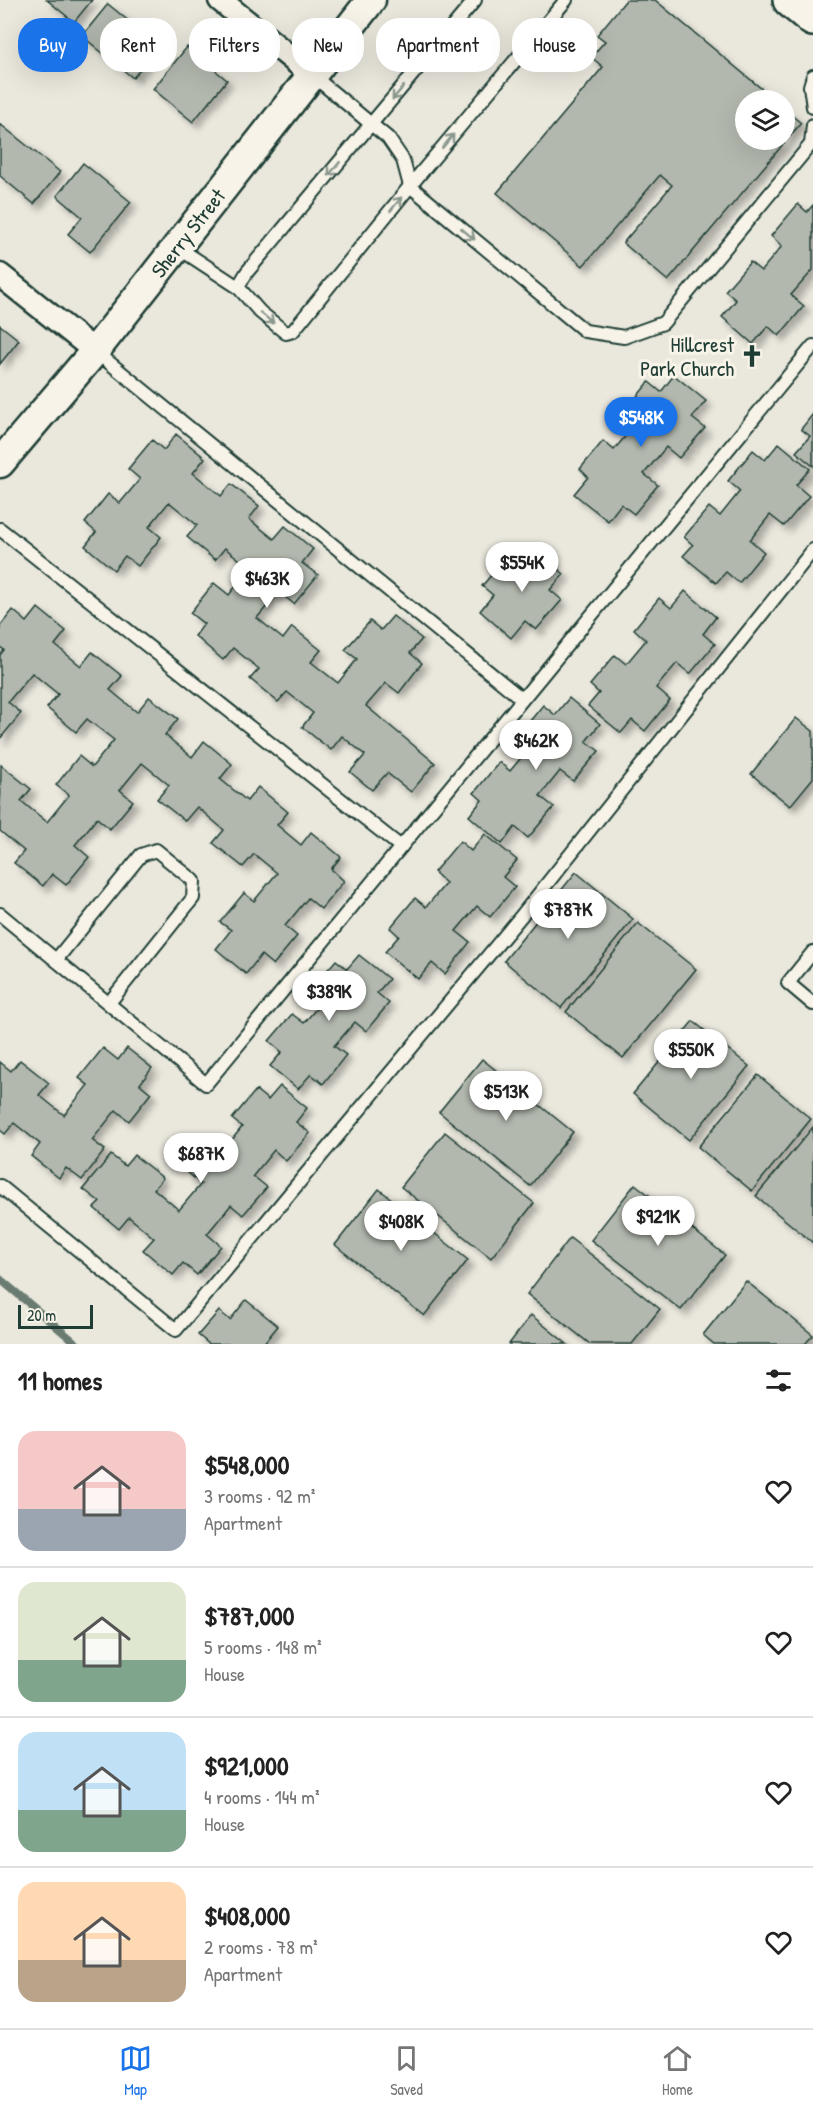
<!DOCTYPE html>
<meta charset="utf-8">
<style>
body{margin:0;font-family:"Patrick Hand",sans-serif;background:#f2f2f2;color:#222;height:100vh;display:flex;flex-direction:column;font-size:22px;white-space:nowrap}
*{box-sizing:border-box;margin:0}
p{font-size:20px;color:#767676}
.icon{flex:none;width:33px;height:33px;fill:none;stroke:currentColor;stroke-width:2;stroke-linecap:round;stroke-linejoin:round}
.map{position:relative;height:1344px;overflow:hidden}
.panel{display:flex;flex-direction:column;background:#fff;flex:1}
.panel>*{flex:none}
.guide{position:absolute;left:18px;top:18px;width:777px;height:54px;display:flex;gap:12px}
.buttons{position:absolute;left:735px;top:90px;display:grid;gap:12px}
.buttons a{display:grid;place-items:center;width:60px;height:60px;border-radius:50%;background:#fff;box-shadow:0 6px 24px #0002;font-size:30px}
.scale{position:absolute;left:18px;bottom:15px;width:75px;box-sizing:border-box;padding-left:6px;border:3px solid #1f3d34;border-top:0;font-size:16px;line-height:21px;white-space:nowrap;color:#1f3d34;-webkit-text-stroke:4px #f7f3e8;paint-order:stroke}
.price{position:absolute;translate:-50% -51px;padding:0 14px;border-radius:21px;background:#fff;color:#222;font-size:20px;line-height:39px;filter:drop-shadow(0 2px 3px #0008)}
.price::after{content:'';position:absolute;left:50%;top:36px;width:18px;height:14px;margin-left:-9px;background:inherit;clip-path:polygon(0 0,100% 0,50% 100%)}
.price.current{background:#1a73e8;color:#fff}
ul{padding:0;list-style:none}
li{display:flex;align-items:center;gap:18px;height:150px;padding:0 18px}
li+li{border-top:2px solid #e0e0e0}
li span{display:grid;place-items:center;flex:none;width:168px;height:120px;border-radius:18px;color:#555}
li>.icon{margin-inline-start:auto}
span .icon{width:72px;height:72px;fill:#fffc;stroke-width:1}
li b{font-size:26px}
h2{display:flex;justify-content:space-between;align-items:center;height:72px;padding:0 18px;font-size:26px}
.tag{padding:0 21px;border-radius:24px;background:#fff;box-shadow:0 6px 24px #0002;font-size:21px;line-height:54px}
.tag.current{background:#1a73e8;color:#fff}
.tabs{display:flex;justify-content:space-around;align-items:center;height:84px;border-top:2px solid #e0e0e0;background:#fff;font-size:16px;color:#767676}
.tabs a{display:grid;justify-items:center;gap:3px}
.tabs .current{color:#1a73e8}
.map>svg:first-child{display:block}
</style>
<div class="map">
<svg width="813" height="1344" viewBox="0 0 813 1344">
<defs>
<filter id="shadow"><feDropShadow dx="5.5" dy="5.5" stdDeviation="3" flood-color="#0004"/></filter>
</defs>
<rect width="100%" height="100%" fill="#eae8dd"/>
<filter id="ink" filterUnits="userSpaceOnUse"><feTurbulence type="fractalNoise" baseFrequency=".0167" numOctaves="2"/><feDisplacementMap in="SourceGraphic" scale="12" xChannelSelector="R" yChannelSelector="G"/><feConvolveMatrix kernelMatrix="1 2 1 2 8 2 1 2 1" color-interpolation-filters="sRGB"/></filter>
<g filter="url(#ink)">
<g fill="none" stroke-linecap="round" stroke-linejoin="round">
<path stroke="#6a7c72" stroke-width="8" d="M0 1279 77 1344"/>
</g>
<g fill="#b2b8ae" stroke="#1f3d34" stroke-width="1.5" filter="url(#shadow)">
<path d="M47 0H92L74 22Z"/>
<path d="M626 0H655L775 100H746V140H784V109L801 123 668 281 623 243 672 185 660 175 583 266 497 193 603 67 591 57 605 41 597 35Z"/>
<path d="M108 4 159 46 133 78 82 36Z"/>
<path d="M187 47 227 80 193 122 153 89Z"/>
<path d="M0 124 60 172 34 204 0 176Z"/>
<path d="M83 163 131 202 90 252 68 234 82 217 57 196Z"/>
<path d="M798 204 807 212 813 205V270L791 295 804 306 779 336 768 326 753 344 722 317 736 300 725 291 750 262 761 271 782 246 771 236Z"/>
<path d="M0 325 19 340 0 364Z"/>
<path d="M674 375 706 401 692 418 705 428 679 458 666 447 644 474 658 485 634 514 621 504 608 521 574 494 588 477 580 469 603 441 614 450 636 423 623 413 649 382 661 392Z"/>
<path d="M813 414V466L796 452 810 436 801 429Z"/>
<path d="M176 434 205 458 193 473 221 496 231 484 259 506 249 519 274 539 285 526 313 549 302 563 318 575 294 604 279 592 257 618 283 639 292 627 321 650 311 662 338 683 357 659 345 650 370 621 381 630 393 616 422 639 410 653 422 663 399 693 386 683 366 706 435 763 411 792 387 773 372 790 350 772 365 755 342 736 331 750 302 727 313 713 287 692 278 702 250 679 259 669 233 648 223 660 195 636 204 624 190 613 214 583 229 595 250 568 225 548 215 560 187 537 197 525 169 502 149 527 161 537 138 566 125 556 114 570 85 546 96 532 85 523 108 494 120 503 140 479 128 469 152 440 164 450Z"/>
<path d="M779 443 810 469 796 485 809 496 784 526 770 515 750 540 764 552 739 583 726 572 716 583 683 556 693 545 684 537 709 507 720 516 740 491 728 481 753 450 765 460Z"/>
<path d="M534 548 564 574 550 590 562 600 536 630 525 621 511 638 480 611 493 595 482 586 508 555 519 565Z"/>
<path d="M685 591 716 617 703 634 715 644 690 674 677 663 656 688 670 700 645 731 632 720 621 733 588 706 599 693 590 685 615 655 626 664 646 640 634 629 659 598 671 608Z"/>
<path d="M38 608 66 631 55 645 81 666 92 652 122 676 110 690 137 712 149 697 178 719 165 735 192 757 204 741 232 764 220 779 247 801 258 787 288 812 277 825 301 845 311 832 341 857 331 869 344 881 321 909 308 898 285 926 297 936 273 965 261 955 246 974 216 949 231 930 220 922 244 893 254 901 277 873 254 854 243 867 213 843 224 830 197 807 185 821 157 799 169 785 142 763 120 790 133 801 110 829 97 818 75 845 89 857 66 885 52 874 43 886 14 863 24 851 0 831 1 765 31 789 21 801 47 822 69 795 56 785 79 756 92 767 114 740 87 719 76 732 47 708 58 694 32 673 8 702 21 713 0 739V655L4 650 0 647V626L13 610 27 622Z"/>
<path d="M569 698 600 724 586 741 599 751 573 781 560 771 540 796 554 807 528 838 515 827 502 844 469 816 482 800 474 793 499 762 510 771 530 747 517 737 543 705 555 715Z"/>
<path d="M796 718 813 731V778L790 806 751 774Z"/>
<path d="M485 834 517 860 503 877 515 887 490 917 477 906 456 931 470 942 445 974 432 963 418 979 385 952 399 936 390 928 415 898 426 907 446 883 434 872 460 841 471 851Z"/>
<path d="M576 872 633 919 561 1008 504 961Z"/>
<path d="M638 923 696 969 623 1058 566 1012Z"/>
<path d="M359 955 389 979 377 993 389 1003 366 1031 355 1022 334 1046 346 1055 323 1084 311 1074 298 1089 270 1066 282 1052 269 1041 292 1014 304 1023 325 998 312 988 336 960 347 969Z"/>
<path d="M693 1021 749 1066 689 1140 633 1094Z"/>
<path d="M103 1048 118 1060 127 1048 152 1068 140 1084 151 1093 129 1121 116 1110 92 1140 105 1150 82 1180 66 1168 59 1178 31 1156 40 1144 14 1123 5 1134 0 1130V1062L11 1071 20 1060 49 1083 39 1095 64 1115 88 1085 79 1078Z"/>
<path d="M482 1059 573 1132 530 1186 439 1112Z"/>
<path d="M758 1075 811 1119 752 1191 698 1147Z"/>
<path d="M280 1086 307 1108 296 1122 310 1133 286 1161 274 1150 253 1176 267 1187 243 1215 231 1205 207 1234 221 1246 197 1275 183 1263 173 1275 143 1250 154 1238 129 1217 119 1229 94 1208 100 1202 83 1189 111 1155 125 1166 134 1155 163 1178 154 1189 179 1210 201 1184 187 1172 212 1141 223 1151 242 1127 232 1119 256 1090 268 1100Z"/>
<path d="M813 1127V1243L756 1196Z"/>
<path d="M445 1132 534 1203 491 1258 401 1187Z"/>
<path d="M635 1184 725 1255 681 1310 591 1240Z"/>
<path d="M379 1189 468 1260 424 1316 335 1245Z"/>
<path d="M570 1238 660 1309 632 1344H590L527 1294Z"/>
<path d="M746 1281 813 1335 805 1344H714L703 1335Z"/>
<path d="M246 1300 278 1326 263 1344H209L198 1335 219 1311 230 1320Z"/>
<path d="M531 1315 567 1344H509Z"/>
</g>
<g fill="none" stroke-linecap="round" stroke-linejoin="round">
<g stroke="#1f3d34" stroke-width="16">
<g id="service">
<path d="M475 0 247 272 238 287 260 312 286 333 293 331 410 186 566 0"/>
<path d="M312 75 388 138 403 160 410 186 585 331 624 337 663 323 811 144 813 125"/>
<path d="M813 76 810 86 813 107"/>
<path d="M177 247 238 287"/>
<path d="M95 351 522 699"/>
<path d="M0 529 401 847"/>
<path d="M0 914 206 1084 813 346"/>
<path d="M813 952 788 983 813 1004"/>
<path d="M56 960 141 855 156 850 194 881 193 898 109 1003"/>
<path d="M0 1186 176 1330 522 915 813 550"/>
</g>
</g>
<g stroke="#1f3d34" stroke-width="27">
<g id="minor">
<path d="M220 0 312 75"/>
<path d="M0 275 95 351"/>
</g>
</g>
<g stroke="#1f3d34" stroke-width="33">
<path id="tertiary" d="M0 463 95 351 371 0"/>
</g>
<g stroke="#1f3d34" stroke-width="38">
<path id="secondary" d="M790 0 813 19"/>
</g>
<use href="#service" stroke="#f7f3e8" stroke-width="12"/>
<use href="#minor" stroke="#f7f3e8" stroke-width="22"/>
<use href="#tertiary" stroke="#f7f3e8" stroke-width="28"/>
<use href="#secondary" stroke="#f7f3e8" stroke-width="33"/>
</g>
<defs><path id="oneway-shaft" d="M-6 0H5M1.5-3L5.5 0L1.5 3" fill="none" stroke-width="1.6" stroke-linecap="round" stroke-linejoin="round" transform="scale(1.5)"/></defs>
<g stroke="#8b988e">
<use href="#oneway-shaft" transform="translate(398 93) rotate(130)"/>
<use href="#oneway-shaft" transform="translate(448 141) rotate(-50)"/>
<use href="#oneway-shaft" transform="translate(334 169) rotate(130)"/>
<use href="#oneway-shaft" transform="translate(396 204) rotate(-51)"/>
<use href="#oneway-shaft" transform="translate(468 234) rotate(40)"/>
<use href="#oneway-shaft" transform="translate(267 318) rotate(39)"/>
</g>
</g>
<defs>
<g id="church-bare" transform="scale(1.8)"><path d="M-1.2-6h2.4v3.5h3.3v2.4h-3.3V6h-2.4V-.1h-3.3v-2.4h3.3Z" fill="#1f3d34" stroke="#f7f3e8" stroke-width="2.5" paint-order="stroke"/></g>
</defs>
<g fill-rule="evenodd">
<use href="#church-bare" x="752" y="356"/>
</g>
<g text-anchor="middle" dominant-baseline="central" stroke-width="6" stroke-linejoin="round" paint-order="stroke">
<g font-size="21" fill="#1f3d34" stroke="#f7f3e8">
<text transform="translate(188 233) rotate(-52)">Sherry Street</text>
</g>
<g font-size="21" fill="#1f3d34" stroke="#f7f3e8" text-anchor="end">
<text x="734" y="344">Hillcrest<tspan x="734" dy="24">Park Church</tspan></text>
</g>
</g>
</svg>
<div class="buttons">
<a><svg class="icon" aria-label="layers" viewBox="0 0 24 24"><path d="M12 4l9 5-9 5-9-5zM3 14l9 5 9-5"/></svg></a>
</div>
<div class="scale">20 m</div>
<b class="price current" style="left:641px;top:448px">$548K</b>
<b class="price" style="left:522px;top:593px">$554K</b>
<b class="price" style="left:267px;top:609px">$463K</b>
<b class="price" style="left:536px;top:771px">$462K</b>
<b class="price" style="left:568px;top:940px">$787K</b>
<b class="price" style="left:329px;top:1022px">$389K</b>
<b class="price" style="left:691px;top:1080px">$550K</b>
<b class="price" style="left:506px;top:1122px">$513K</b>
<b class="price" style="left:201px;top:1184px">$687K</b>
<b class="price" style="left:658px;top:1247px">$921K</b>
<b class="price" style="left:401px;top:1252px">$408K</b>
<div class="guide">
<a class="tag current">Buy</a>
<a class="tag">Rent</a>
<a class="tag">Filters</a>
<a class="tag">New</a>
<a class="tag">Apartment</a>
<a class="tag">House</a>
</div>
</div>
<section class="panel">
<h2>11 homes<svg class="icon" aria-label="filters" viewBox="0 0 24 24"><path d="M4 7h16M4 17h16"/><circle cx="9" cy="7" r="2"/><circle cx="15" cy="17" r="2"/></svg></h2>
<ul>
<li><span style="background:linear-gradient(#f6c9c9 65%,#9aa5b1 0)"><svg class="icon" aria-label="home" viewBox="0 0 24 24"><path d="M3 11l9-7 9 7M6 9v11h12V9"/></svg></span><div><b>$548,000</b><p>3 rooms · 92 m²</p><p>Apartment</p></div><svg class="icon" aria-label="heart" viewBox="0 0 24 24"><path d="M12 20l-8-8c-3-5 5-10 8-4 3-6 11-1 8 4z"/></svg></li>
<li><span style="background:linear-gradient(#dfe7d0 65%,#7fa58c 0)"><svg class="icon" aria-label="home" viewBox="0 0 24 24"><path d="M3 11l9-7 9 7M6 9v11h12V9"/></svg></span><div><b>$787,000</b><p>5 rooms · 148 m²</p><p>House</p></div><svg class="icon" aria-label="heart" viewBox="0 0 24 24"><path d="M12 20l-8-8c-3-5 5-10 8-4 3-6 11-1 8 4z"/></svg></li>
<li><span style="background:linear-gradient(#bfe0f5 65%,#7fa58c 0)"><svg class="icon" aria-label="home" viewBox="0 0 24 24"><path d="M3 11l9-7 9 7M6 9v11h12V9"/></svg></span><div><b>$921,000</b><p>4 rooms · 144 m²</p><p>House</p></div><svg class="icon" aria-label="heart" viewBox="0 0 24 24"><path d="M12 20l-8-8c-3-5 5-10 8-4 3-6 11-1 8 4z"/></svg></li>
<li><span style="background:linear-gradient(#ffd9b3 65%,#b9a48a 0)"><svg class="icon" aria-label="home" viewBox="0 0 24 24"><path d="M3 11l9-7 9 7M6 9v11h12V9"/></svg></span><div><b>$408,000</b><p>2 rooms · 78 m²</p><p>Apartment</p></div><svg class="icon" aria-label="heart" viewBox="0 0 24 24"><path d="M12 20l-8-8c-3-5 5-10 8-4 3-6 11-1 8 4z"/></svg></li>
</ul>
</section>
<nav class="tabs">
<a class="current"><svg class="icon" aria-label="map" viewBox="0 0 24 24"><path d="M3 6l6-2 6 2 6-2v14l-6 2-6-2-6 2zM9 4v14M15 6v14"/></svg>Map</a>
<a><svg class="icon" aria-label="saved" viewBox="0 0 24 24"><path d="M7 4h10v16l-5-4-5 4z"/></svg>Saved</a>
<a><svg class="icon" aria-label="home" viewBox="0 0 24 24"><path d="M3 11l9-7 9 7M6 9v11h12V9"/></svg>Home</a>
</nav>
